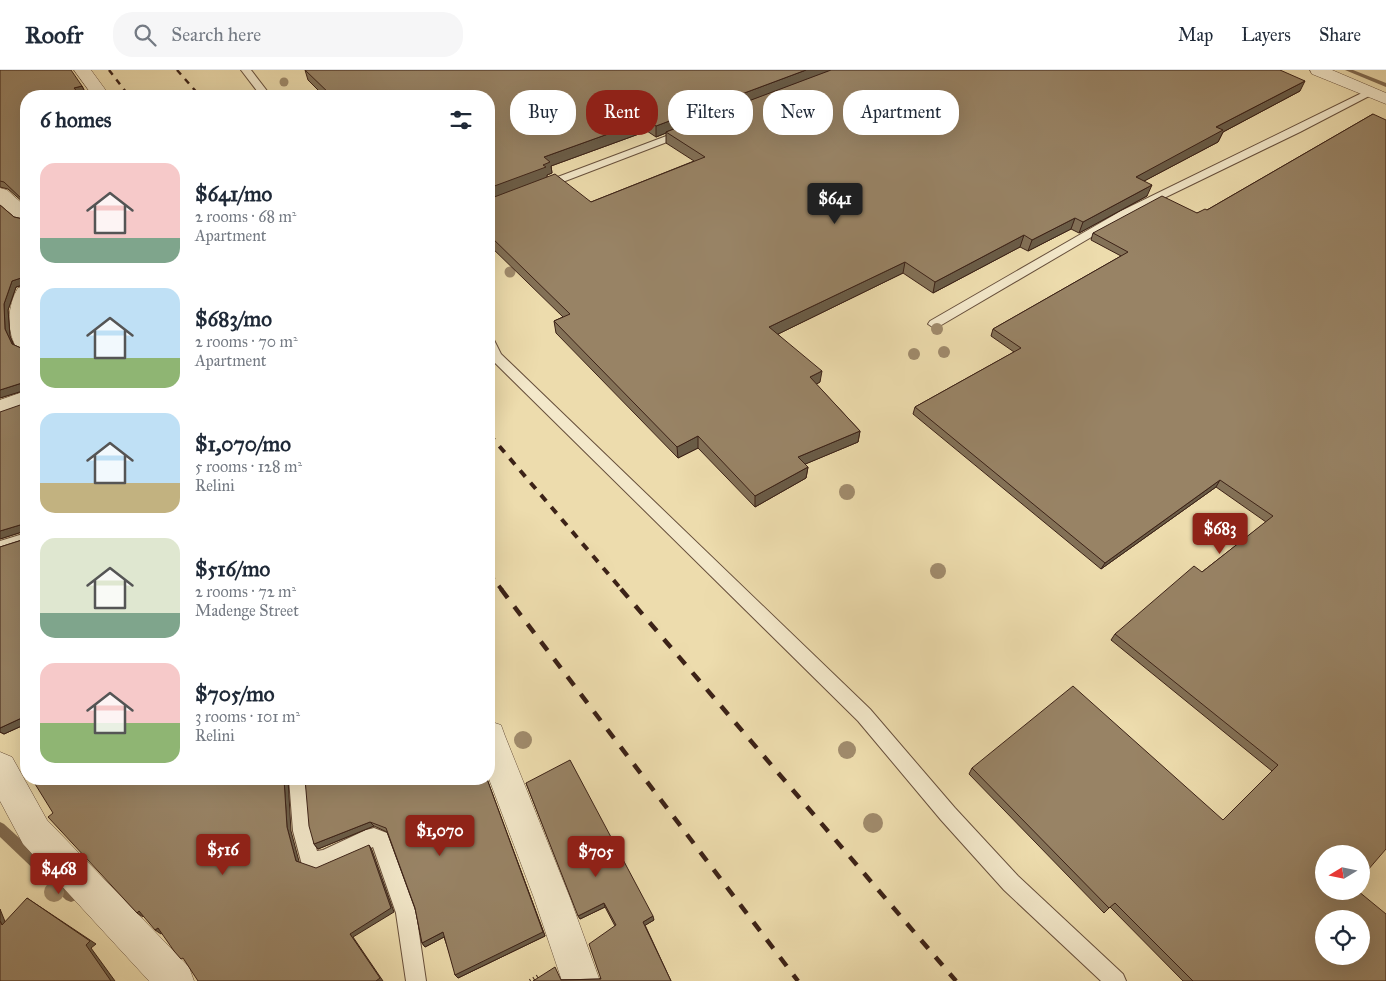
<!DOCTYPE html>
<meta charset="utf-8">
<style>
body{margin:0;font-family:"IM FELL Great Primer",serif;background:#f6f6f7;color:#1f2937;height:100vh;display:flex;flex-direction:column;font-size:19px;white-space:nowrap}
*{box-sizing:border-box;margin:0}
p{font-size:16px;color:#747a83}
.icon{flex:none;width:28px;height:28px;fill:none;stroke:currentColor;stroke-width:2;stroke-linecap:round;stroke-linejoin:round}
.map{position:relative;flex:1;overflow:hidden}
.panel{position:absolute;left:20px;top:20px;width:475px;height:695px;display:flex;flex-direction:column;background:#fff;border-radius:20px;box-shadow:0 5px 20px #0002}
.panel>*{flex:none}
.banner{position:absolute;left:510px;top:20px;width:475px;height:45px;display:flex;gap:10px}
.needle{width:32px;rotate:260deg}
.tools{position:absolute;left:1315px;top:775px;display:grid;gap:10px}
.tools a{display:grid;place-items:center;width:55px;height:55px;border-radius:50%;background:#fff;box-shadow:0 5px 20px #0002;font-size:25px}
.price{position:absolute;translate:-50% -42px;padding:0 11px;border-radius:5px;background:#8f2418;color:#fff;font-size:16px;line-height:32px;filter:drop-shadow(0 1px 2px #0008)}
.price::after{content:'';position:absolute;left:50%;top:30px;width:15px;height:11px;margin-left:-8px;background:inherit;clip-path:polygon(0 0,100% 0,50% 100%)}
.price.active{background:#222;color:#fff}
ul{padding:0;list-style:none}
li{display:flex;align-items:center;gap:15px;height:125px;padding:0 20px}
li span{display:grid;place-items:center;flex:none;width:140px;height:100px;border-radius:15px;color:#555}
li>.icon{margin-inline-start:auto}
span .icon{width:60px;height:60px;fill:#fffc;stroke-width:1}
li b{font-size:21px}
h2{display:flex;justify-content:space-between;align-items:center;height:60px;padding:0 20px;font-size:21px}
.chip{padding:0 18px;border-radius:20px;background:#fff;box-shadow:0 5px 20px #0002;font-size:18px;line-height:45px}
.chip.active{background:#8f2418;color:#fff}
header{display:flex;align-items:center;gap:30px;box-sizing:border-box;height:70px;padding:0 25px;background:#fff;border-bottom:1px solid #e0e1e3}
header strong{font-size:24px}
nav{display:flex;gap:28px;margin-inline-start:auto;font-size:18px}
.search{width:350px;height:45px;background:#f6f6f7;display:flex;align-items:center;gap:12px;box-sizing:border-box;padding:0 18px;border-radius:20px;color:#747a83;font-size:19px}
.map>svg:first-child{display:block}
</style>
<header>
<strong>Roofr</strong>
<div class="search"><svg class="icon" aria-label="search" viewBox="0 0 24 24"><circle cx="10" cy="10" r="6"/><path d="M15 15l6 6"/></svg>Search here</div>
<nav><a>Map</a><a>Layers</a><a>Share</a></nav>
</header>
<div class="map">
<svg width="1386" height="911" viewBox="0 0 1386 911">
<rect width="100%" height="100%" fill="#eddcad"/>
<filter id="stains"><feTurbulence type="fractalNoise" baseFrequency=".004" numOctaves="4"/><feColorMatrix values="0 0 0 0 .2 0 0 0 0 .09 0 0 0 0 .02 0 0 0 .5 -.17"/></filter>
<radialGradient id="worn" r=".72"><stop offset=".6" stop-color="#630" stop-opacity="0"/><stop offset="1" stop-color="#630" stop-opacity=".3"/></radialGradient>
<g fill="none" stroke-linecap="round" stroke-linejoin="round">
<g fill="#826c52" fill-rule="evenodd">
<path d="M1345 0H1353L1386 13V17Z"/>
<path d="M0 752 4 754 76 820 78 825 76 830 71 832 66 830 0 767Z"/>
</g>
<g stroke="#68503c" stroke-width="2">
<g id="lane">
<path d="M241 0H251L271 26H261Z"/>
<path d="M1370 19 1375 22 1373 24 1300 62 1129 145 938 257 934 258 928 254 930 251 1121 141Z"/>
<path d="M685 59 690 62 688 64 547 118 543 119 538 116 539 114Z"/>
<path d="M489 267 493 268 501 284 870 639 955 738 1018 806 1123 904 1126 911H1101L1004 820 941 750 858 651 491 289 489 284Z"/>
<path d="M26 463V475L0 483V471Z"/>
<path d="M289 709H307L311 761 317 781 323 780 366 760 374 758 387 763 416 843 426 911H406L396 843 373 777 319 801 302 795 293 761Z"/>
</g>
</g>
<g stroke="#68503c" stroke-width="1">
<g id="street">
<path d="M74 0H91L110 26H93Z"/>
<path d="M1310 0H1332L1386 23V34L1312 4Z"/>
<path d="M0 118 7 120 26 137V154L19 152 0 135Z"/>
<path d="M26 216V283L18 280C6 262 7 236 18 218Z"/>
<path d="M26 321V339L0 349V330Z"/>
<path d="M489 651 501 655 505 666 570 828 600 911H562L534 828 489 709Z"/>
<path d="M0 682 12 687 47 750 189 897 194 911H149L23 774 0 731Z"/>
</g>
</g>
<path stroke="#3c2217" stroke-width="4" stroke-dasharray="1 3" stroke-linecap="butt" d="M530 911 540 905"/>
<use href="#lane" fill="#f3e8ca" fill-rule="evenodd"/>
<use href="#street" fill="#f3e8ca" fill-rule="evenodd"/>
<g stroke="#3c2217" stroke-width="2.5" stroke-dasharray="6 6" stroke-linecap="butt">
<path d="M109 0 129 26"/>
<path d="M177 0 200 26"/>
</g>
<g stroke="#3c2217" stroke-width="4" stroke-dasharray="8 8" stroke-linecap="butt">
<path d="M489 364 622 520"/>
<path d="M489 503 502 520"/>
</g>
<g stroke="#3c2217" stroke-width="4.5" stroke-dasharray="11 11" stroke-linecap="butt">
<path d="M501 519 798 911"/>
<path d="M621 519 956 911"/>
</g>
</g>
<g fill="#a08b6c">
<circle cx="284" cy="12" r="4.5"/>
<circle cx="510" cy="202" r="5.5"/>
<circle cx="937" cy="259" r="6"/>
<circle cx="944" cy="282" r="6"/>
<circle cx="914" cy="284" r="6"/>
<circle cx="847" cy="422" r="8"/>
<circle cx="938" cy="501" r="8"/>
<circle cx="523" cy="670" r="9"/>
<circle cx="847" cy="680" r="9"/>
<circle cx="873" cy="753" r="10"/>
<circle cx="54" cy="822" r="10"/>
</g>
<g fill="#837157" stroke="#3c2217" fill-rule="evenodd">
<path d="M0 0 82 16 85 22 79 24 26 654 4 664 0 662V477L22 470V462L0 469 23 334 22 321 0 328V135L14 147 23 149 24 133 8 119 0 117ZM24 215 23 277 21 278 14 275 10 266 8 240 16 217Z"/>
<path d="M305 0H1280L1300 21 1223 62 1218 72 1144 111 1147 126 1079 163 1071 159 1028 181 1020 177 933 223 903 203 778 264 820 312 816 314 860 361 858 372 805 394 808 397 806 408 755 437 698 378 678 388 556 263 554 251 563 247 489 175V26H324L308 10ZM647 61 656 67 666 63V73L694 91 591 132 547 107V105L552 103 551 96Z"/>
<path d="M1373 44 1324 784 1386 911H1183L1110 837 1104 843 969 704 972 698 1223 750 1272 701 1111 570 1115 564 1202 502 1266 452 1216 417 1101 499 913 344 915 337 1014 282 991 266 993 259 1121 186 1091 170 1093 163 1197 143 1207 140Z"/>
<path d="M305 709 487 710 545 866 458 908 444 867 425 877 422 873 415 838 387 762 374 756 318 779 314 774Z"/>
<path d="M526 713 654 850 645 855 671 911 561 910 600 909 615 856 605 837 580 849Z"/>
</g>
<g fill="#6a5c47" stroke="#3c2217">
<path d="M806 0H834L666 62V63L656 67V56Z"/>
<path d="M1305 11 1300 21 1223 62 1218 72 1131 118 1136 107 1216 57Z"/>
<path d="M82 16 85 22 77 24 74 18Z"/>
<path d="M647 50V61L551 96 552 103 547 105V108L489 130V118L544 87Z"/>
<path d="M1152 115 1147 126 1079 163 1083 152Z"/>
<path d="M1075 148 1071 159 1028 181 1032 170Z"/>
<path d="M1024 165 1020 177 933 223 935 212Z"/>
<path d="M905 192 903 203 768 269 769 257Z"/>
<path d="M21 208 26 214 16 217 8 240 10 266 16 281 12 274 5 259 4 234 12 211Z"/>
<path d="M822 301 820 312 808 319 810 307Z"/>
<path d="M22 313 26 320 0 328V320Z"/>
<path d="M860 361 858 372 796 398 798 387Z"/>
<path d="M698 366V378L678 388 677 377Z"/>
<path d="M808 397 806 408 755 437V426Z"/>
<path d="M1220 410 1216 417 1101 499 1105 493Z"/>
<path d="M20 455 25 461 0 469V461Z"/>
<path d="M26 646V654L4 664 0 662V658Z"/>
<path d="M284 709H288L291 761 300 795 296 791 287 757Z"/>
<path d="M487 709 545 866 458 908 455 905Z"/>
<path d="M370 752 374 756 318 779 314 774Z"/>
<path d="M369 775 372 780 394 842 353 867 383 911H376L350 864Z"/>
<path d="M27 828 96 874 91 878 115 911H111Z"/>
<path d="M604 833 605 837 580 849 578 846Z"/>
<path d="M0 839 8 859 2 855 0 851Z"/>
<path d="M139 841 145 845 143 847 137 843Z"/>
<path d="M653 846 654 850 644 856 643 852Z"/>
<path d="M158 858 164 862 161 864 155 860Z"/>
<path d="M443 862 446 866 425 877 422 873Z"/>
</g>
<g fill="#988365" stroke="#3c2217" fill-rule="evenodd">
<path d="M0 0H71L82 16 74 18 81 26H26V646L0 658V477L22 470V457L20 455 0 461V342L23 334 22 313 0 320V135L14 147 23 149 24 131 4 112 0 111ZM21 208 24 210 23 277 21 278 12 274 5 259 4 234 12 211Z"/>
<path d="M305 0H806L656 56 647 50 544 87 550 92 543 95 546 97 489 118V26H332Z"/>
<path d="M831 0H1280L1305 11 1216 57 1223 60 1136 107 1152 115 1083 152 1075 148 1032 170 1024 165 935 212 905 192 769 257 822 301 810 307 860 361 798 387 808 397 755 426 698 366 677 377 554 251 570 244 489 165V129L555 104 591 132 705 87 666 62Z"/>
<path d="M1373 44 1386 50V779L1361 808V784H1324V821H1358L1386 844V911H1193L1115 833 1109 838 972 698 1073 616 1223 750 1278 695 1115 564 1194 496 1202 502 1273 446 1220 410 1105 493 915 337 1021 278 993 259 1128 182 1093 163 1162 126 1197 143 1205 139 1207 140ZM1324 849H1361V886H1324Z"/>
<path d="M26 690V700L22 692Z"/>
<path d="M570 690 653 846 643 852 671 911H533L555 897 561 910 601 909 589 874 616 855 604 833 578 846 526 713Z"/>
<path d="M32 709H284L287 757 296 791 316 798 369 775 391 838 350 864 380 908 376 911H198L183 888 181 889 174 881 158 858 155 860 139 841 137 843 48 747 53 743Z"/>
<path d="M305 709H487L543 862 455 905 443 862 422 873 415 838 386 758 370 752 314 774 309 756Z"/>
<path d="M27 828 90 871 86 875 111 911H0V851L2 855Z"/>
</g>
<rect width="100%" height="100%" filter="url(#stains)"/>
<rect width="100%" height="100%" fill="url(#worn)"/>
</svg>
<div class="tools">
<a><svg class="needle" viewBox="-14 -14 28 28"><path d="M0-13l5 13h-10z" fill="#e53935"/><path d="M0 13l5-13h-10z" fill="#747a83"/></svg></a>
<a><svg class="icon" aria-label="locate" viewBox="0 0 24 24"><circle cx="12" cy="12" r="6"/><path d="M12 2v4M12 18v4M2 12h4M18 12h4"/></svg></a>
</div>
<b class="price active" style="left:835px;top:155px">$641</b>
<b class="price" style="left:1220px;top:485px">$683</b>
<b class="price" style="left:440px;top:787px">$1,070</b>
<b class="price" style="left:223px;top:806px">$516</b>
<b class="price" style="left:596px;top:808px">$705</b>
<b class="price" style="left:59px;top:825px">$468</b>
<div class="banner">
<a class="chip">Buy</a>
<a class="chip active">Rent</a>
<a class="chip">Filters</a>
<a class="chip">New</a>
<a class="chip">Apartment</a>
</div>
<section class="panel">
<h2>6 homes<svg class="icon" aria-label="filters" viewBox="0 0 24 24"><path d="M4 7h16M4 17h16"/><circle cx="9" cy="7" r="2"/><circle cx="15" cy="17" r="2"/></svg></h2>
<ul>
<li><span style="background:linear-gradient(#f6c9c9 75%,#7fa58c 0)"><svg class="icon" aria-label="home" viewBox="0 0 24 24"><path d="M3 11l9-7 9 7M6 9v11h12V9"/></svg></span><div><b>$641/mo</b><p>2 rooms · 68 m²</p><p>Apartment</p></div></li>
<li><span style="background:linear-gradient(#bfe0f5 70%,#8fb573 0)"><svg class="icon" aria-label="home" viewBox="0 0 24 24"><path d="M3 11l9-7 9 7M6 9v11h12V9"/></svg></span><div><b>$683/mo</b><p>2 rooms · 70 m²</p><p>Apartment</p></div></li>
<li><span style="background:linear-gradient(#bfe0f5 70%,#c2b280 0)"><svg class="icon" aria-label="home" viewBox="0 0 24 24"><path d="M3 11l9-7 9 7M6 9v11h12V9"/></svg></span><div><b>$1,070/mo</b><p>5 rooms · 128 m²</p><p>Relini</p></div></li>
<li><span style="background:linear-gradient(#dfe7d0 75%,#7fa58c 0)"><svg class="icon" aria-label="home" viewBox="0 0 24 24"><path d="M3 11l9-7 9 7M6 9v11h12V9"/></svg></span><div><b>$516/mo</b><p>2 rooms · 72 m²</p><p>Madenge Street</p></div></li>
<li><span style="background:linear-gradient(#f6c9c9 60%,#8fb573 0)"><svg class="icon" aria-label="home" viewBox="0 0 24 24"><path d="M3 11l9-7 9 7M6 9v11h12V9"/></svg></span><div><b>$705/mo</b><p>3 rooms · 101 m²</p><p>Relini</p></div></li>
</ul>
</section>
</div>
